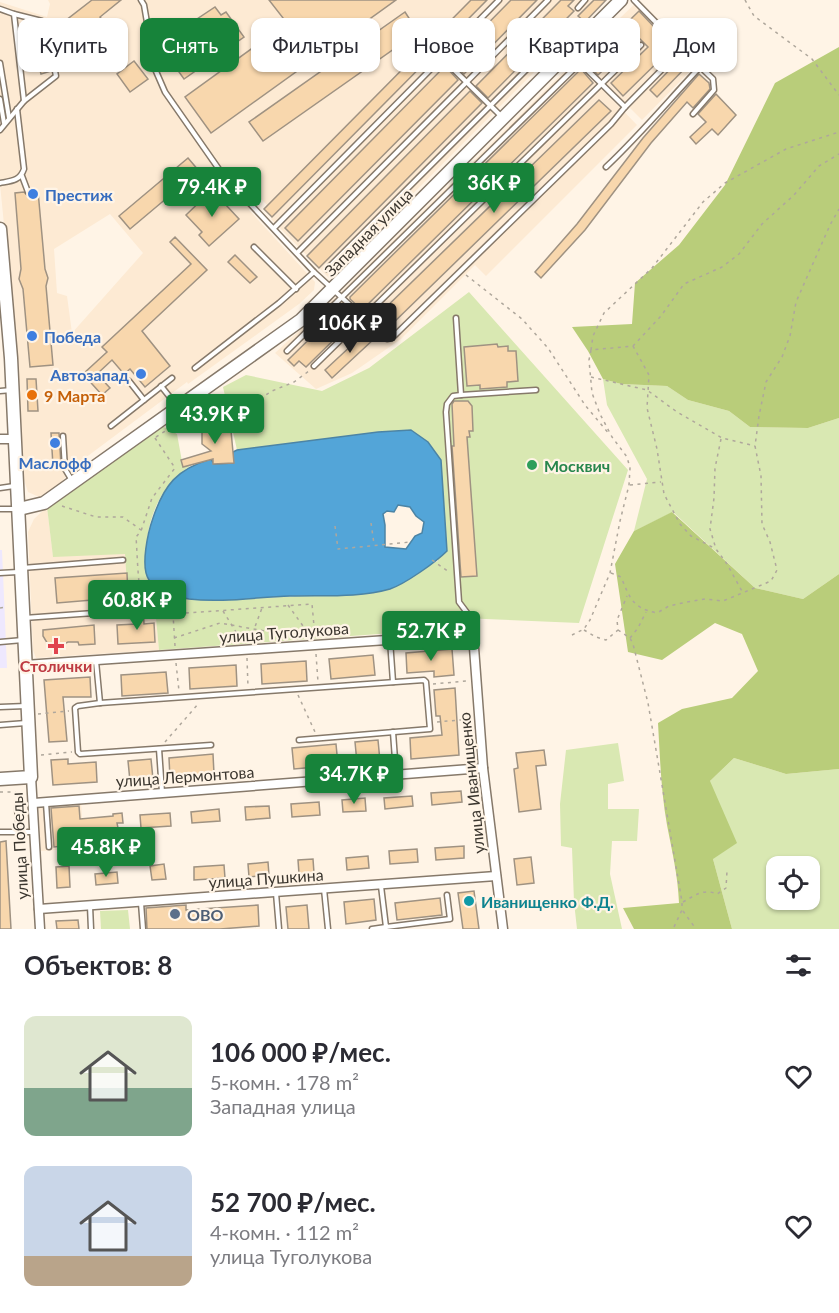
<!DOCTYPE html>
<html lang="ru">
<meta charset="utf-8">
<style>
body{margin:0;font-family:Lato,sans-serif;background:#f2f2f3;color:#2b2b33;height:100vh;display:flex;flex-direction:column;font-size:22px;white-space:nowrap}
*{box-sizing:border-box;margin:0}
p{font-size:20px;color:#7c7c81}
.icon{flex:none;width:33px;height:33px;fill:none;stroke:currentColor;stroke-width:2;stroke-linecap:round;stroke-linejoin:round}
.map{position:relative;height:929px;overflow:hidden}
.sheet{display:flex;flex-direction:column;background:#fff;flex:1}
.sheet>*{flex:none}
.hud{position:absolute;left:18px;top:18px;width:804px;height:54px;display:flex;gap:12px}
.buttons{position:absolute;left:766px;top:856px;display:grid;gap:12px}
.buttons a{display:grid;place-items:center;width:54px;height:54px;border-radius:12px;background:#fff;box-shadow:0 2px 4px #0004;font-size:30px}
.price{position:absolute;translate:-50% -51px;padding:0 14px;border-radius:6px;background:#17833a;color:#fff;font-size:20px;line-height:39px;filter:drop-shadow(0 2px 3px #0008)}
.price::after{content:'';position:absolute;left:50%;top:36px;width:18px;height:14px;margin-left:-9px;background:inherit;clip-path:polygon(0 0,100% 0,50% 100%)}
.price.active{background:#222;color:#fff}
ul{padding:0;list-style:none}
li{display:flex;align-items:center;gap:18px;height:150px;padding:0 24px}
li span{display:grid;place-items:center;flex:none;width:168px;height:120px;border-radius:12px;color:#555}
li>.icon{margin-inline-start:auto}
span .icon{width:72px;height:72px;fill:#fffc;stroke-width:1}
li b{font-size:26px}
h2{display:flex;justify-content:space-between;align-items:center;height:72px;padding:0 24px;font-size:26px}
.chip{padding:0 21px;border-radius:12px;background:#fff;box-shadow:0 2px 4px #0004;font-size:21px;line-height:54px}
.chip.active{background:#17833a;color:#fff}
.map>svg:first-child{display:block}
</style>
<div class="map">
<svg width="839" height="929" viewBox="0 0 839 929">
<rect width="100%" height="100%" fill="#fff4e6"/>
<g fill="#fdead3" fill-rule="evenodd">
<path d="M48 0H606L329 278 271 219 272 217 264 209 267 205 260 198 249 210 315 282 314 290 299 304 188 384 187 382 73 467 58 487 39 497 28 492 23 477 16 380 18 367 0 184V2L47 17 50 4ZM110 214 143 253 72 333 67 296 57 293 54 249Z"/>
<path d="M639 0 700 61 642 120 579 57Z"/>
<path d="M575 61 637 125 486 276 475 265 401 339 352 373 316 389 275 353 342 291Z"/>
<path d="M47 507 53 556 125 553 156 618 159 650 36 658 33 650 28 532 34 519Z"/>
<path d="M81 802 84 848 41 851 38 805Z"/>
</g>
<path fill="#eee8fe" d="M0 550H2L7 668H0Z"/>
<g fill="#d9e8b2" fill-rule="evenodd">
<path d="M469 292 628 470 579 623 462 618V628L159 650 156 618 129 614 125 554 53 557 47 507 160 425 177 434 183 467 191 465C182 472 173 479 167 488 148 512 143 549 147 578L170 594 189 599 218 600 360 593 438 561 428 442 411 430 378 432 237 450 223 387 246 375 322 391 369 368Z"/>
<path d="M603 379 621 384 667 386 688 400 729 411 750 427 808 428 839 418V574L803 599 755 588 673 512 634 531 647 479 607 405Z"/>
<path d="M618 743 624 781 608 784V809H639L637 841H612L610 874 622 929H577L574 902 572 848 561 846 560 804 566 750Z"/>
<path d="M734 758 786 774 839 769V929H732L713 859 710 781ZM777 867H810V900H777Z"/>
<path d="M128 910 130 929H101L100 911Z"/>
</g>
<g fill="#b9cd7a">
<path d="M839 47V418L808 428 750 427 729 411 688 400 667 386 621 384 603 379 588 351 572 327 632 324 635 283 679 245 725 185 775 83Z"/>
<path d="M672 512 755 588 803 599 839 574V769L786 774 734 758 710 781 737 843 713 859 732 929H634L623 908 679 903C678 876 672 851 667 825 661 792 660 757 658 723L682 709 732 698 758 671 742 634 715 623 662 660 628 652 615 564 634 531Z"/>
</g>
<path fill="#53a5d8" stroke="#4c84a5" stroke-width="1.5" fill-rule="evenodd" d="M411 430 428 442 441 460 447 551C436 562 405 584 390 589 359 598 322 595 290 596 257 597 222 603 189 599 176 597 157 592 149 580 140 567 148 532 153 518 164 485 177 469 211 459L214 464 233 463V452L237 450 378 432ZM398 505 410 507 416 516 424 522 422 533 415 536 406 549 385 547V525L383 514 387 511 394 512Z"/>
<g fill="#f8d7ad" stroke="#9f9282" stroke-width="1.5">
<path d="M92 0H121L100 17 122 45 98 64 65 21Z"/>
<path d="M269 0H396L211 133 185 97 287 23Z"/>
<path d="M471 0H487L272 217 264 209Z"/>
<path d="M511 0H537L464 74 451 61Z"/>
<path d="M561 0H574L568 6 574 11 488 98 476 86Z"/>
<path d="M594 0H606L585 22 578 16Z"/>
<path d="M215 7 221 15 226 12 244 37 184 79 164 51 181 40 176 33Z"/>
<path d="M639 11 673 47 623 96 611 83 648 47 638 37 598 75 586 63Z"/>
<path d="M405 12 418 32 263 141 249 122Z"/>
<path d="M21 42 37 52V56L47 54 51 71 41 74 38 62 23 53Z"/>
<path d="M683 56 690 63 657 97 650 90Z"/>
<path d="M134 61 148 79 130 92 117 74Z"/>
<path d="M445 66 458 80 298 241 285 228Z"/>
<path d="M581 69 593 83 362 310 350 299V297Z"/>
<path d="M699 74 709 83 710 89 693 108 687 102 651 143 585 230 541 278 535 272 577 224 643 138Z"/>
<path d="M470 91 482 103 319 268 307 256Z"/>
<path d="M716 94 736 115 718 135 712 129 696 144 690 137 706 122 698 114Z"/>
<path d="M599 100 611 111 388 328 377 316Z"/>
<path d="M188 158 199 171 130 229 119 216Z"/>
<path d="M212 190 239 219 209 246 199 235 202 232 186 215Z"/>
<path d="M38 191 45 269 48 278 46 286 53 365 30 367 23 289 19 279 21 269 15 193 24 192 28 196 32 192Z"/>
<path d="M175 237 207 270 142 331 170 366 145 387 130 369 124 374 112 360 97 374 110 388 102 395 83 374 107 352 102 347 191 264 170 242Z"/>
<path d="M235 255 257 277 250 283 228 262Z"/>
<path d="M344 305 356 318 306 367 299 361 294 366 288 360Z"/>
<path d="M368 330 375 338 332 378 325 370Z"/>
<path d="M497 344 498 347 508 346V351H516L518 381 507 382V387L480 389V385L467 386 464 347Z"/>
<path d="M27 379H36L38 411H28Z"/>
<path d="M454 401H468L472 406 473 431H469L470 437H467L477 576 461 577 452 446H454L452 404Z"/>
<path d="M230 420 234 463 213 464V459L183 467 181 460 211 451 202 444V428L214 426V422Z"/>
<path d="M51 433H59L61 465 53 466Z"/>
<path d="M127 573 128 597 57 603 55 578Z"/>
<path d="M143 605 144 624 154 623 155 642 118 644 117 625 137 624 136 606Z"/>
<path d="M94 625 95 644 79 645 78 642H68L55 648 49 646 43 636V630Z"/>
<path d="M452 649 454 675 434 677V671L407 673 406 653Z"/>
<path d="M373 655 375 675 331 679 329 659Z"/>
<path d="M306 661 307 681 262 684 261 664Z"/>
<path d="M236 665 237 686 190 689 189 668Z"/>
<path d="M166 672 168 693 122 696 121 675Z"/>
<path d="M90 677 91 697H63L67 741 49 742 44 680Z"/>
<path d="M455 688 459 755 411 759 410 738 442 735 440 716H436L434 690Z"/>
<path d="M378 740 380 761 357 763 355 742Z"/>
<path d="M336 744 338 765 294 769 292 748Z"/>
<path d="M544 750 546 765 536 766 541 809 519 812 514 769 518 768 516 753Z"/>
<path d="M213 754 214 774 170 778 169 758Z"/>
<path d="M68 759V764L96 762 97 782 53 785 51 760Z"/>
<path d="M151 759 153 779 130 781 128 761Z"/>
<path d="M461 791 462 802 432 805 431 793Z"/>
<path d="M412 796 413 806 385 809 384 798Z"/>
<path d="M365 798 366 811 343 812 342 800Z"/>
<path d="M319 802 320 815 292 817 291 804Z"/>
<path d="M79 806 80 819 113 816V814L122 813 123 823H117L118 828 81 831 82 844 54 847 51 808Z"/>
<path d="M269 806 270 818 246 820 245 807Z"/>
<path d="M219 809 220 821 192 823 191 812Z"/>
<path d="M170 813 171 826 141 828 140 815Z"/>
<path d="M6 841 11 929H0V842Z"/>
<path d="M464 846V858L436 860 435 848Z"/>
<path d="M417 849 418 862 390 864 389 851Z"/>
<path d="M368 856 369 868 347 870 346 858Z"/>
<path d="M531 857 534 883 517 885 514 859Z"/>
<path d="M313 859 314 873 299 874 298 860Z"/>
<path d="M268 862 269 875 249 877 248 864Z"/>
<path d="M164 864 166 879 152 880 150 866Z"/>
<path d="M224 865 225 878 194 880V867Z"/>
<path d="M69 866 70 887 57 888 56 867Z"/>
<path d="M117 872 118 883 96 885 95 874Z"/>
<path d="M474 891 479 929H463L458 893Z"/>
<path d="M440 898 442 915 397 920 395 903Z"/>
<path d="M374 899 376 920 346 924 344 902Z"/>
<path d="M186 905V910L258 905 259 926 220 929H147L146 908Z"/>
<path d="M307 905 309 929H288L286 907Z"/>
<path d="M78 920 79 929H57L56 921Z"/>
</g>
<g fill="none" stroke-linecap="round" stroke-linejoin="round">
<g stroke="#86796a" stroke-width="7">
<g id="lane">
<path d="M141 0 144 5 155 69 165 92 223 175 314 272 387 339 392 338 611 124 625 107 682 49 634 0"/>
<path d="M578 8 585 0"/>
<path d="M0 9 14 14 24 101 0 130"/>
<path d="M14 14 42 21 47 33 56 76 24 101"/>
<path d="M682 49 713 79 714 90 693 114"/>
<path d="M570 53 625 107"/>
<path d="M442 58 501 116"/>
<path d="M0 63 9 118"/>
<path d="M0 99 4 123"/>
<path d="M606 167C640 135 669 100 701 66"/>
<path d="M22 176 28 192"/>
<path d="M0 183C11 181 20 181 24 169L17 109"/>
<path d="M274 228 499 0"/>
<path d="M254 247 296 289"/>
<path d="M297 253 548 0"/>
<path d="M327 269 572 24"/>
<path d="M456 318 461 395 453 396 447 404 446 412 459 602 471 618 473 633"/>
<path d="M287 351 580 63"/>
<path d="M314 366 641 45"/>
<path d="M195 368 279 303 314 272"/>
<path d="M129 381 144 400"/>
<path d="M161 386 177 406"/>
<path d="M0 391 12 390"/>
<path d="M461 395 536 390"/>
<path d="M111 426 172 378"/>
<path d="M63 436 65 469 71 479"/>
<path d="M0 488 14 486"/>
<path d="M0 509H15"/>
<path d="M22 568 123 560"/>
<path d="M0 573 18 572"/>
<path d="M24 618 94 613 122 607"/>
<path d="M390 640 393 682"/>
<path d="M0 642 23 640"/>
<path d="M96 661 100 703"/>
<path d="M0 707 26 706"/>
<path d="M0 725 26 723"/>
<path d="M393 732 396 773"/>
<path d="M211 745 80 754 78 752 75 708 78 706 100 703 424 680 426 682 430 729 299 740"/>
<path d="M159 749 162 792"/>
<path d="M46 803 49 847"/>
<path d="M17 807 19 832"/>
<path d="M0 832H34"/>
<path d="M381 886 386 927 450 919 447 895"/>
<path d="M324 889 328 929"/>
<path d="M276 893 279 929"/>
<path d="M141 903 143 929"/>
<path d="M90 906 91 929"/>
<path d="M372 929 386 927"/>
</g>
</g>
<g stroke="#86796a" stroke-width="11">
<g id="street">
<path d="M0 439H15"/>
<path d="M25 665 473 634 483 768 503 929"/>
<path d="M31 777 40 929"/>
<path d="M34 803 483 768"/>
<path d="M39 909 496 876"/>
</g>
</g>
<g stroke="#86796a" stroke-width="15">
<g id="secondary">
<path d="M0 229 11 358 31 777 0 779"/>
<path d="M19 509 44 503 301 320 621 0"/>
</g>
</g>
<g stroke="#afa79c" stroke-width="1.5" stroke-dasharray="3 4.5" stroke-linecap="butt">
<path d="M745 0 754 16 812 59 839 95"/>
<path d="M466 275 522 319 548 348 585 405 610 435"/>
<path d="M633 346 649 375 647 408 657 449 664 494 680 524 691 536 716 549"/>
<path d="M591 350 593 336 604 313 652 268 703 202 725 183 786 149 839 132"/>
<path d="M591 377 647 390 677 412 722 438 755 446"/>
<path d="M156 437 182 420 202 414 250 405 272 391 294 382 309 371"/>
<path d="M155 438 175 468 152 498 141 531 136 537C137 548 138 586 141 594 146 604 162 614 172 614"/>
<path d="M721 439 715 468 714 498 710 529 716 549 727 564 743 593"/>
<path d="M630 485 661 482"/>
<path d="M62 506 96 517H123L141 530"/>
<path d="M371 523 374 544"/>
<path d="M335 526 338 549 411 542"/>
<path d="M432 560 449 572"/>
<path d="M611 573 621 577C630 598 632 608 657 613L669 606 687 602 705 599 723 601 771 581 777 570 770 542 762 524 761 476 755 446 759 416 766 382 782 357 790 336 796 302 830 225 839 209"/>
<path d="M288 605 308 633"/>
<path d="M0 608 6 607"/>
<path d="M223 611 241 640"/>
<path d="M584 630 596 637 606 640 618 630 617 620 627 596"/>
<path d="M618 630 630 638 633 644 648 703 682 902V910L673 929"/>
<path d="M572 635 584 629 590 620 610 573 620 521 629 485 630 468 627 457 612 437 600 414 592 393 589 360 591 350 633 346 661 316 684 284 722 267 739 254 762 224 794 195 819 166 839 154"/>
<path d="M174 638 220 623 276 633 313 634"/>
<path d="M630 638 638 628 646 612"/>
<path d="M250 640 262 608"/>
<path d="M175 646 173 614 312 604 315 637"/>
<path d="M316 654 318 682"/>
<path d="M247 658 248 687"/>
<path d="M176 663 179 691"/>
<path d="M433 684 467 681"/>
<path d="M298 695 315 732"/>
<path d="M38 714 69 711"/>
<path d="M437 722 471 719"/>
<path d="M165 742 199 703"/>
<path d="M41 755 72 752"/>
<path d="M0 792H16"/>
<path d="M683 902C694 896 703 888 717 894L726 888 727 871"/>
<path d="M683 911 696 929"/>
</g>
<use href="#lane" stroke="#fff" stroke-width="4"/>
<use href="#street" stroke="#fff" stroke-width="8"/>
<use href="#secondary" stroke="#fff" stroke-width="12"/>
</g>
<g fill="#3f7fe0" stroke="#fff4e6" stroke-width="2">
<circle cx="33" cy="194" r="6"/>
<circle cx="32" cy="336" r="6"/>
<circle cx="141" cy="374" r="6"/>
<circle cx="55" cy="443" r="6"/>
</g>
<circle fill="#e8710a" stroke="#fff4e6" stroke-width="2" cx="32" cy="395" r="6"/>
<circle fill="#2e9e5b" stroke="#fff4e6" stroke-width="2" cx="532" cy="465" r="6"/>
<path fill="#e0444e" stroke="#fff4e6" stroke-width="2" d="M53 637h6v6h6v6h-6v6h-6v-6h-6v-6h6z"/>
<circle fill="#0f9aa8" stroke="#fff4e6" stroke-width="2" cx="469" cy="901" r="6"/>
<circle fill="#5c6f8a" stroke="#fff4e6" stroke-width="2" cx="175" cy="914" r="6"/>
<g text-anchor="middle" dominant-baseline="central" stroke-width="4.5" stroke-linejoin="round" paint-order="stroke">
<g font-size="16" font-weight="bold" fill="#366cbe" stroke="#fff4e6" text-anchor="start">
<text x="45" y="194">Престиж</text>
<text x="44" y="336">Победа</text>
<text x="129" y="374" text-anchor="end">Автозапад</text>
<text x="55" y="462" text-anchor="middle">Маслофф</text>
</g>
<g font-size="16" fill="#3b362f" stroke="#fff4e6">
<text transform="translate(368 232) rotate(-45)">Западная улица</text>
<text transform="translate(284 632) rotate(-4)">улица Туголукова</text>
<text transform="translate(185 776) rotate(-4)">улица Лермонтова</text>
<text transform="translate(471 783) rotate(-96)">улица Иванищенко</text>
<text transform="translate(19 846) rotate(-93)">улица Победы</text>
<text transform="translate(266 878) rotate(-4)">улица Пушкина</text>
</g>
<g font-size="16" font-weight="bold" fill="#c56008" stroke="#fff4e6" text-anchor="start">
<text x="44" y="395">9 Марта</text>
</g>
<g font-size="16" font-weight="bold" fill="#27864d" stroke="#fff4e6" text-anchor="start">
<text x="544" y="465">Москвич</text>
</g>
<g font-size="16" font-weight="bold" fill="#be3a42" stroke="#fff4e6">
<text x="56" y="665">Столички</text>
</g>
<g font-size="16" font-weight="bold" fill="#0d838f" stroke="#fff4e6" text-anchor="start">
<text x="481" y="901">Иванищенко Ф.Д.</text>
</g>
<g font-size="16" font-weight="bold" fill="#4e5e75" stroke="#fff4e6" text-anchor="start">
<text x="187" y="914">ОВО</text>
</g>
</g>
</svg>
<div class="buttons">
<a><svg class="icon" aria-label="locate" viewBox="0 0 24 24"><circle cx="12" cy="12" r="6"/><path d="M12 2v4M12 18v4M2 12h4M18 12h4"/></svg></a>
</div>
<b class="price" style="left:494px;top:214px">36K ₽</b>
<b class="price" style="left:212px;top:218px">79.4K ₽</b>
<b class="price active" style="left:350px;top:354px">106K ₽</b>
<b class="price" style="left:215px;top:445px">43.9K ₽</b>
<b class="price" style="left:137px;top:631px">60.8K ₽</b>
<b class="price" style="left:431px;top:662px">52.7K ₽</b>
<b class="price" style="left:354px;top:805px">34.7K ₽</b>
<b class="price" style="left:106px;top:878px">45.8K ₽</b>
<div class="hud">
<a class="chip">Купить</a>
<a class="chip active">Снять</a>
<a class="chip">Фильтры</a>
<a class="chip">Новое</a>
<a class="chip">Квартира</a>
<a class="chip">Дом</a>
</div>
</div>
<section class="sheet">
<h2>Объектов: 8<svg class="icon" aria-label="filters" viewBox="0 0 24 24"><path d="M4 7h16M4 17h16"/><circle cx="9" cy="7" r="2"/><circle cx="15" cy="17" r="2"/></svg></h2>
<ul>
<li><span style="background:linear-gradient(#dfe7d0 60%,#7fa58c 0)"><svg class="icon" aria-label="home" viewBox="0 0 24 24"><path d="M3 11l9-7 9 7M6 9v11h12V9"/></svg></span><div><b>106 000 ₽/мес.</b><p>5-комн. · 178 m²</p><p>Западная улица</p></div><svg class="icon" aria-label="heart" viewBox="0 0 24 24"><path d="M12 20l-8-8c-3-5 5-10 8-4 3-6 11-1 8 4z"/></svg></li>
<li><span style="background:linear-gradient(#c9d6e8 75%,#b9a48a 0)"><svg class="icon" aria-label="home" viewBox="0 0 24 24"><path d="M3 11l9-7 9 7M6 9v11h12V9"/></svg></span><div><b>52 700 ₽/мес.</b><p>4-комн. · 112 m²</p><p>улица Туголукова</p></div><svg class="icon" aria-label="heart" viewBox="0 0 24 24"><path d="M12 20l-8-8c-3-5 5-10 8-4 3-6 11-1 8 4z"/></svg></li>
</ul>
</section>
